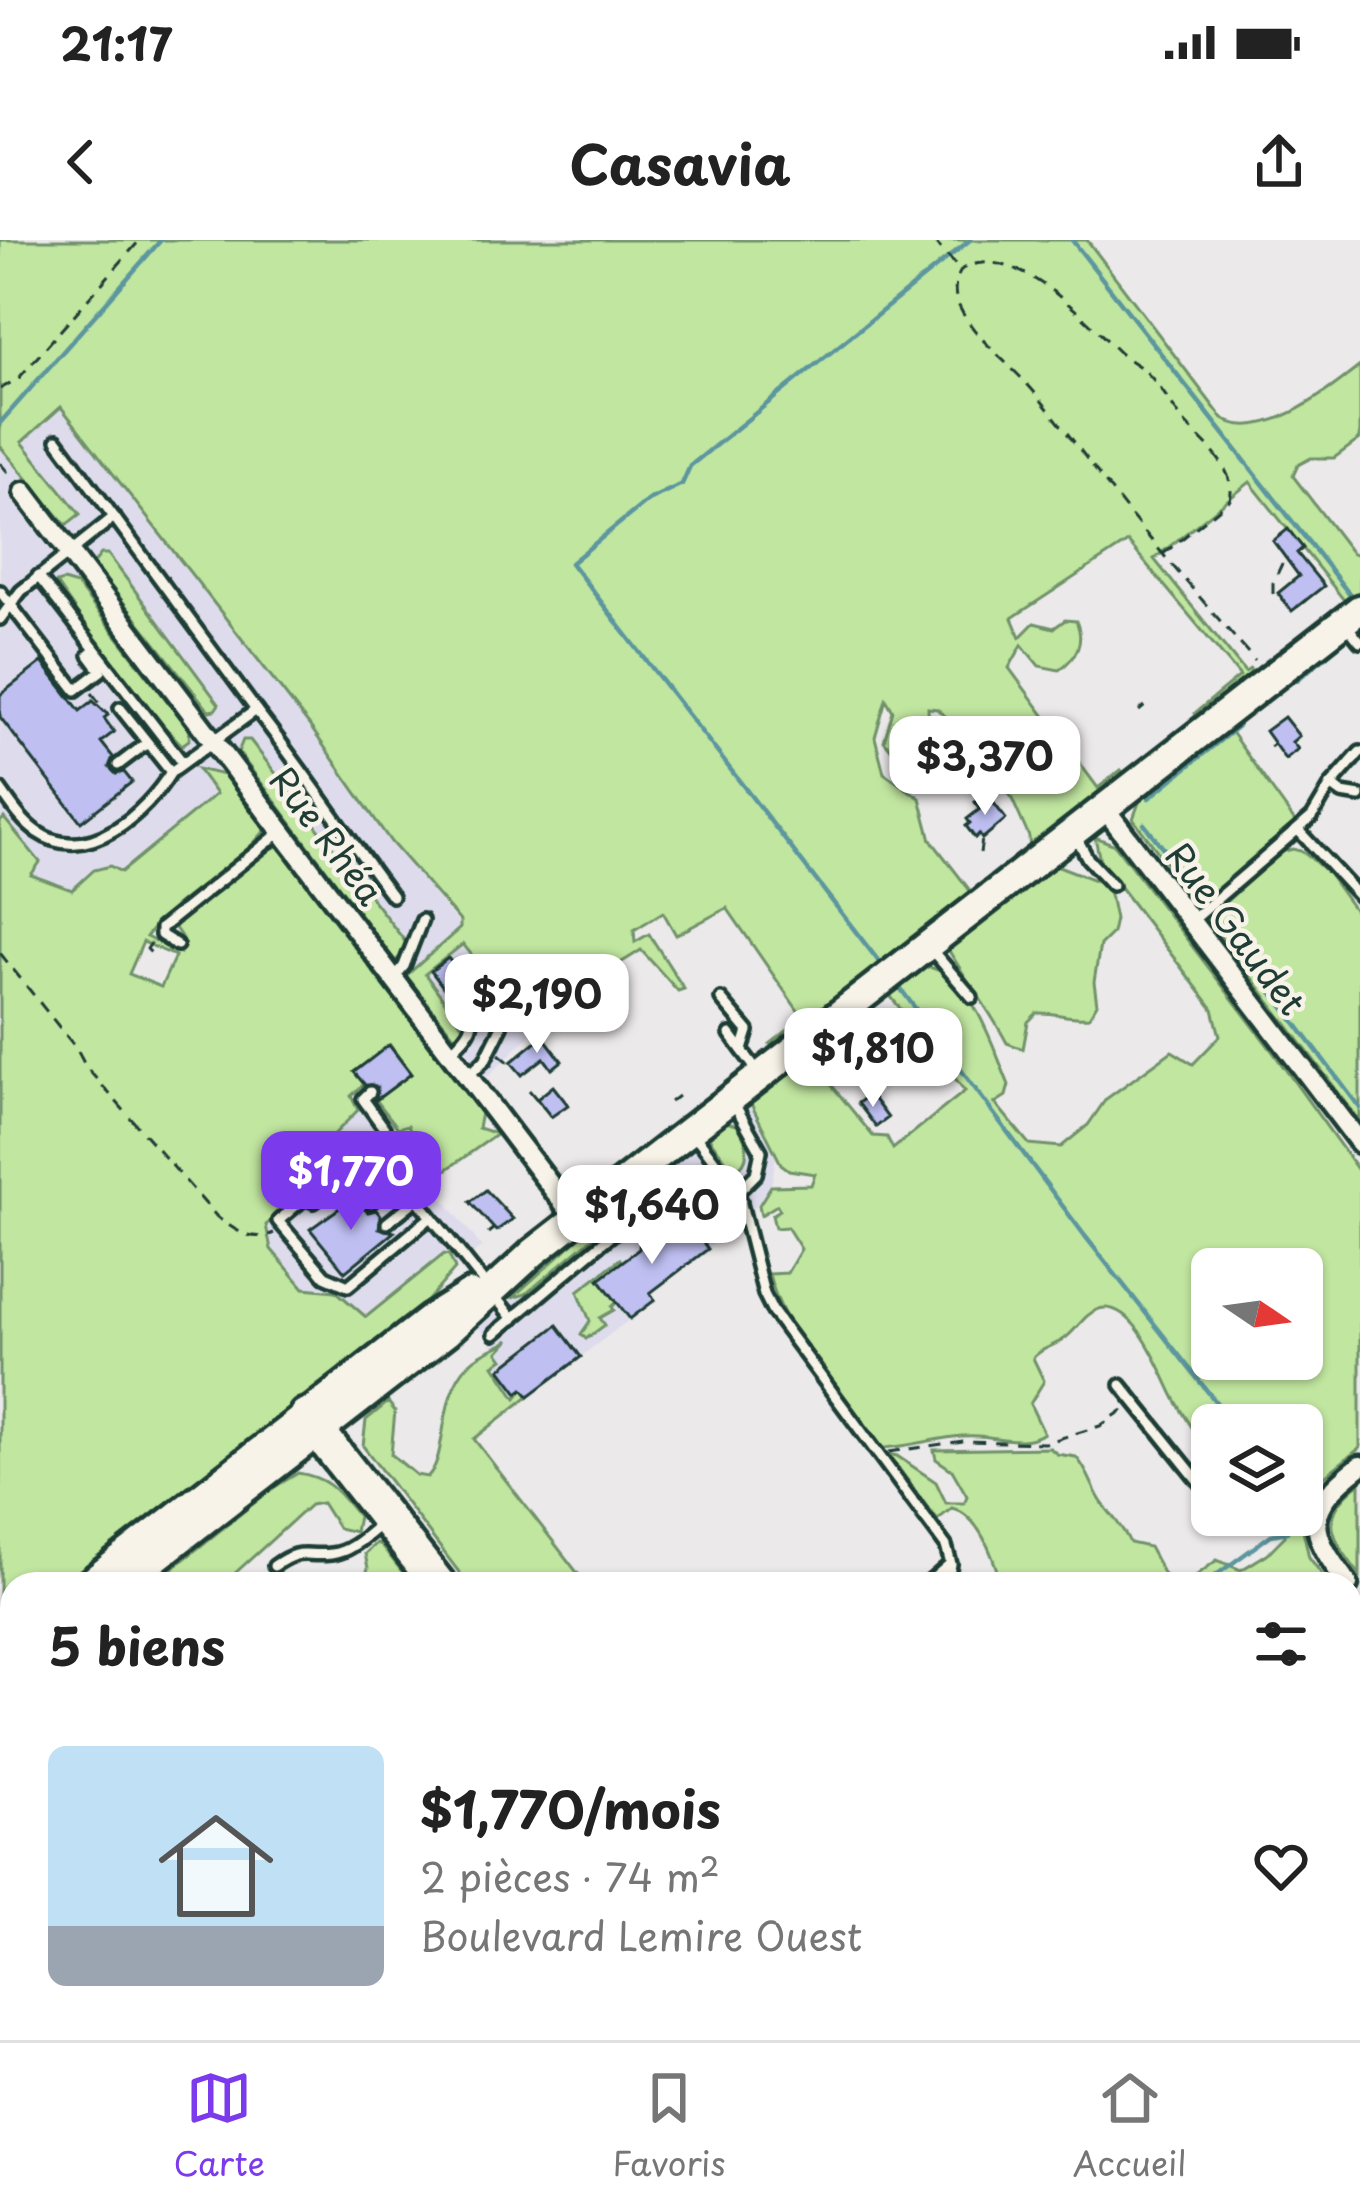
<!DOCTYPE html>
<html lang="fr">
<meta charset="utf-8">
<style>
body{margin:0;font-family:"Playpen Sans",sans-serif;background:#f6f6f6;color:#222;height:100vh;display:flex;flex-direction:column;font-size:45px;white-space:nowrap}
*{box-sizing:border-box;margin:0}
p{font-size:39px;color:#767676}
.icon{flex:none;width:66px;height:66px;fill:none;stroke:currentColor;stroke-width:2;stroke-linecap:round;stroke-linejoin:round}
.map{position:relative;flex:1;overflow:hidden}
.side{position:absolute;left:0px;top:1332px;width:1362px;height:468px;display:flex;flex-direction:column;background:#fff;border-radius:36px 36px 0 0;box-shadow:0 3px 9px #0004}
.side>*{flex:none}
.needle{width:78px;rotate:103deg}
.tools{position:absolute;left:1191px;top:1008px;display:grid;gap:24px}
.tools a{display:grid;place-items:center;width:132px;height:132px;border-radius:18px;background:#fff;box-shadow:0 3px 9px #0004;font-size:60px}
.price{position:absolute;translate:-50% -102px;padding:0 27px;border-radius:24px;background:#fff;color:#222;font-size:39px;line-height:78px;filter:drop-shadow(0 3px 6px #0008)}
.price::after{content:'';position:absolute;left:50%;top:72px;width:36px;height:27px;margin-left:-18px;background:inherit;clip-path:polygon(0 0,100% 0,50% 100%)}
.price.active{background:#7c3aed;color:#fff}
ul{padding:0;list-style:none}
li{display:flex;align-items:center;gap:36px;height:300px;padding:0 48px}
li span{display:grid;place-items:center;flex:none;width:336px;height:240px;border-radius:18px;color:#555}
li>.icon{margin-inline-start:auto}
span .icon{width:144px;height:144px;fill:#fffc;stroke-width:1}
li b{font-size:51px}
h2{display:flex;justify-content:space-between;align-items:center;height:144px;padding:0 48px;font-size:51px}
.status{display:flex;justify-content:space-between;align-items:center;height:84px;padding:0 60px;background:#fff;direction:ltr}
.status svg{height:33px;fill:currentColor}
header{display:flex;justify-content:space-between;align-items:center;height:156px;padding:0 48px;background:#fff;font-size:54px;font-weight:700}
.menu{display:flex;justify-content:space-around;align-items:center;height:168px;border-top:3px solid #e0e0e0;background:#fff;font-size:33px;color:#767676}
.menu a{display:grid;justify-items:center;gap:6px}
.menu .active{color:#7c3aed}
.map>svg:first-child{display:block}
</style>
<div class="status"><b>21:17</b><svg viewBox="0 0 49 12"><path d="M0 12V9h3v3zM5 12V6h3v6zM10 12V3h3v9zM15 12V0h3v12zM26 1h20v11H26zM47 4h2v5h-2z"/></svg></div>
<header><svg class="icon" aria-label="back" viewBox="0 0 24 24"><path d="M15 5l-7 7 7 7"/></svg>Casavia<svg class="icon" aria-label="share" viewBox="0 0 24 24"><path d="M12 15V3M7 8l5-5 5 5M5 13v7h14v-7"/></svg></header>
<div class="map">
<svg width="1360" height="1800" viewBox="0 0 1360 1800">
<rect width="100%" height="100%" fill="#ece9ea"/>
<filter id="ink" filterUnits="userSpaceOnUse"><feTurbulence type="fractalNoise" baseFrequency=".00833" numOctaves="2"/><feDisplacementMap in="SourceGraphic" scale="24" xChannelSelector="R" yChannelSelector="G"/><feConvolveMatrix kernelMatrix="1 2 1 2 8 2 1 2 1" color-interpolation-filters="sRGB"/></filter>
<g filter="url(#ink)">
<g fill="#dedcec">
<path d="M60 166 309 485 391 602 536 777 546 780 487 837 27 239 8 254 229 543 80 665 0 670V206L4 210 23 201Z"/>
<path d="M389 805 411 834 377 861 439 935 431 943 482 1007 455 1028 433 1058 384 1097 336 1051 304 1048 270 1009 266 986 308 949 312 940 310 920 358 870 351 856 354 832Z"/>
<path d="M753 858 751 864 773 903 776 917 771 946 747 977 651 1052 655 1060 520 1163 494 1124 502 1118 474 1081Z"/>
</g>
<g fill="#c1e6a0" stroke="#70926a" stroke-width="3" fill-rule="evenodd">
<path d="M0 0H1087L1223 179C1264 203 1328 151 1360 126V199L1334 218H1311L1298 225 1293 236 1351 312 1360 316V354L1347 364 1250 242 1154 319 1245 432 1250 429 1253 437 1198 480 1195 473 1240 436 1128 302 1012 378 1020 397 1034 383 1054 388 1065 380 1076 381C1085 402 1077 417 1059 430L1039 426 1022 405 1009 428 1098 548 1121 530 1126 538 1030 614 1029 597 1012 559 977 511 976 503 937 469 928 468 929 489 899 519 884 501 893 471 886 459 875 497 884 533 920 558 931 600 975 657 774 810 770 804 803 778 727 668 676 695 663 672 634 690 635 702 649 694 684 749 678 751 641 710C625 721 607 730 592 742 567 760 559 797 523 767L518 773 463 704 425 734 466 790 455 797 406 736 460 688V681L391 602 309 485 61 167 22 202 80 274 66 285 0 206Z"/>
<path d="M101 314H108L219 464 215 470 209 471 93 324Z"/>
<path d="M63 341 77 345 190 490 189 500 182 505 132 453 56 343Z"/>
<path d="M1228 488 1296 583 1202 664 1195 661 1133 579 1141 557Z"/>
<path d="M243 500H250L407 704V712L395 721 238 512Z"/>
<path d="M198 529 224 535 266 589C233 632 178 654 146 697L180 713 184 701 175 688 183 674 262 613 278 606 481 873 478 888 497 894 439 935 417 908 408 885 398 888 376 860 411 834 390 805 355 831 364 844 351 856 358 870 310 919C314 956 292 962 266 985L271 1009 304 1048 336 1051 366 1077 444 1014 449 1015 455 1029 417 1073 65 1344H12V1386L0 1396V582L4 578 40 622 31 635 72 650 94 630 110 626 121 632 216 554ZM143 702 175 716 161 747 129 734Z"/>
<path d="M1095 597 1115 605 1273 812 1360 933V1208L1317 1242 1303 1263 1302 1185H1212V1218C1199 1197 1184 1177 1173 1155 1161 1131 1134 1059 1099 1069 1085 1073 1076 1091 1064 1099 1053 1107 1042 1107 1033 1118L1044 1141 1030 1164 1044 1193C1026 1206 1000 1197 978 1196 946 1194 914 1207 881 1208 844 1158 783 1094 769 1034L787 1033 801 1009 787 987 775 988 772 975 780 970 777 965 761 975 759 965 771 946 811 945 815 934 789 930 781 924 751 864 753 858 808 816 873 896 887 897 893 909 965 851 888 753 925 726C973 735 992 805 1009 845L1006 856 995 863 1029 904 1061 907 1088 885 1106 859 1172 811 1193 824 1220 796 1213 769 1100 621ZM1212 1029H1302V1119H1212Z"/>
<path d="M1293 609 1304 612 1327 632 1360 678V881L1207 679 1281 612Z"/>
<path d="M1056 625 1108 645 1115 679 1112 693 1100 705 1094 742 1097 764 1089 777C1070 779 1056 772 1037 773L1028 782 1023 809 1007 803C990 770 965 739 948 709Z"/>
<path d="M726 882 737 885C746 897 752 916 740 927L729 925 709 898Z"/>
<path d="M600 979H606L601 986 603 989 526 1054 512 1058Z"/>
<path d="M620 1019 622 1022 600 1039 617 1062 612 1067 614 1070 600 1078 605 1085 586 1099 581 1094 590 1081 578 1051Z"/>
<path d="M509 1100 498 1112 503 1119 494 1125 516 1158 523 1149 529 1156 474 1199 586 1344H468L363 1206 366 1180 388 1162 395 1171 391 1214 416 1235 427 1237C449 1218 436 1155 470 1123 483 1110 497 1109 509 1100Z"/>
<path d="M1050 1208 1057 1214 1076 1217C1088 1230 1092 1247 1101 1261 1111 1276 1122 1285 1130 1303L1149 1307 1169 1344H1001C994 1318 980 1276 952 1268L937 1280 888 1214 897 1216 936 1242 946 1263H964L967 1256 952 1230 936 1219 934 1210Z"/>
<path d="M298 1233C330 1238 338 1252 358 1276L355 1292 338 1288 322 1263 310 1265 223 1344H153L273 1248Z"/>
<path d="M1360 1243V1335C1332 1298 1316 1277 1360 1243Z"/>
<path d="M1285 1275 1300 1277 1309 1317 1329 1344H1185L1217 1320 1241 1330 1267 1314 1285 1296Z"/>
<path d="M376 1303 381 1305 412 1344H363L368 1328 365 1314Z"/>
<path d="M1350 1371 1360 1384V1800H1131L1122 1788H1350Z"/>
<path d="M0 1542 12 1557V1644L0 1629Z"/>
<path d="M0 1682 12 1698V1788H84L93 1800H0Z"/>
<path d="M253 1788H761L766 1800H263Z"/>
<path d="M811 1788H917L926 1800H814Z"/>
</g>
<g fill="none" stroke-linecap="round" stroke-linejoin="round">
<g stroke="#5c969e" stroke-width="4.5">
<path d="M1072 0 1350 355"/>
<path d="M0 183 161 0"/>
<path d="M1297 440 1343 402"/>
<path d="M1149 558 1238 486"/>
<path d="M1144 584 1202 657"/>
<path d="M1216 678 1360 868"/>
<path d="M880 723 571 323 648 260 682 244 690 226 970 0"/>
<path d="M900 748 1085 996 1234 1185"/>
<path d="M1204 1344 1271 1295 1287 1292 1288 1280"/>
</g>
</g>
<g fill="#bfbff2" stroke="#1f3d34" stroke-width="3">
<path d="M1288 289 1303 308 1297 313 1324 346 1292 371 1278 353 1299 336 1273 301Z"/>
<path d="M42 422 80 471 93 461 108 475 104 478 114 492 101 502 113 517 109 527 116 534 124 532 132 542 81 582 0 477V455Z"/>
<path d="M1284 477 1299 496 1292 502 1298 509 1285 519 1265 491Z"/>
<path d="M986 553 1006 579 982 599 979 594 975 598 966 586 970 583 967 579 980 569 975 562Z"/>
<path d="M448 718 468 744 455 747 453 760 431 731Z"/>
<path d="M904 784 918 804 861 848 845 829Z"/>
<path d="M543 796 562 821 552 829 544 818 522 835 511 822Z"/>
<path d="M389 805 411 834 376 860 377 847 365 845 354 832Z"/>
<path d="M553 846 568 865 551 877 537 859Z"/>
<path d="M870 854 888 878 876 887 858 863Z"/>
<path d="M486 950 513 979 496 991 470 962Z"/>
<path d="M362 952 363 968 368 972 376 970 381 976 379 988 394 992 345 1032 310 989Z"/>
<path d="M672 983 679 992 689 984 708 1009 650 1053 655 1060 630 1079 599 1039 639 1009 640 998 649 992 658 994Z"/>
<path d="M557 1085 581 1117 529 1156 523 1149 518 1153 500 1129Z"/>
</g>
<g fill="none" stroke-linecap="round" stroke-linejoin="round">
<g stroke="#1f3d34" stroke-width="18">
<g id="lane">
<path d="M57 200 114 277"/>
<path d="M38 336 183 523"/>
<path d="M0 351 76 450 101 431 89 415 95 410"/>
<path d="M0 379 21 351 114 277 256 470 171 532 120 468"/>
<path d="M1347 386 1360 402"/>
<path d="M256 470C304 531 345 594 392 656"/>
<path d="M118 525 147 503"/>
<path d="M1331 545 1342 553 1360 556"/>
<path d="M0 549C11 564 22 582 37 592 88 627 146 572 171 532"/>
<path d="M1298 590 1360 657"/>
<path d="M1076 597 1088 619 1112 645"/>
<path d="M1191 681 1312 577 1331 545 1360 512"/>
<path d="M177 705 161 695V688L283 590"/>
<path d="M929 707 972 757"/>
<path d="M395 737 404 726 422 680"/>
<path d="M721 759 748 791 742 810"/>
<path d="M476 777 477 729"/>
<path d="M730 794 759 833"/>
<path d="M451 811C474 790 479 781 462 753"/>
<path d="M469 835 485 820 501 788"/>
<path d="M370 852 363 859 384 888 378 910"/>
<path d="M732 860 761 911 756 934 738 952"/>
<path d="M694 894 738 952 764 1054 773 1072 946 1306 951 1324 947 1344"/>
<path d="M370 963 400 937"/>
<path d="M431 977 348 1046 325 1036 278 981 305 958 314 962 378 910 513 1079"/>
<path d="M628 981 675 945 684 957 696 960 729 939"/>
<path d="M387 983 417 959"/>
<path d="M712 987 741 961"/>
<path d="M494 1094 628 981 611 959"/>
<path d="M1121 1145 1212 1258"/>
<path d="M274 1326C301 1307 303 1317 331 1314 351 1312 368 1294 382 1283"/>
<path d="M927 1344 950 1324"/>
<path d="M166 1788 182 1800"/>
</g>
</g>
<g stroke="#1f3d34" stroke-width="27">
<g id="street">
<path d="M24 252 576 979"/>
<path d="M1106 570 1360 903"/>
<path d="M1348 1344C1306 1289 1304 1269 1360 1226"/>
</g>
</g>
<g stroke="#1f3d34" stroke-width="36">
<g id="primary">
<path d="M89 1344 430 1079 470 1054"/>
<path d="M122 1344 447 1092 534 1012 1360 369"/>
<path d="M0 1413 12 1403"/>
<path d="M0 1439 12 1429"/>
</g>
</g>
<g stroke="#1f3d34" stroke-width="42">
<g id="highway">
<path d="M306 1176 438 1344"/>
<path d="M0 1516 12 1531"/>
<path d="M0 1651 12 1666"/>
<path d="M108 1788 117 1800"/>
<path d="M216 1788 225 1800"/>
<path d="M774 1788 778 1800"/>
</g>
</g>
<g stroke="#1f3d34" stroke-width="3" stroke-dasharray="12 9" stroke-linecap="butt">
<path d="M933 0 960 30"/>
<path d="M0 149 18 139 140 0"/>
<path d="M0 223 12 237"/>
<path d="M1163 314 1230 260C1237 229 1205 205 1187 185 1173 169 1163 149 1148 134 1140 125 1128 121 1119 112 1086 80 1014 0 962 29 955 39 953 52 958 64 973 98 1011 124 1035 153 1072 197 1105 245 1142 289 1179 334 1217 377 1255 421"/>
<path d="M1273 354V343L1285 317"/>
<path d="M1297 367 1307 359"/>
<path d="M92 453 108 474"/>
<path d="M1139 471 1145 466"/>
<path d="M1270 507 1274 504"/>
<path d="M980 613 982 599"/>
<path d="M151 703 147 709 152 714"/>
<path d="M0 713 76 808 86 827 217 977C235 990 251 1003 274 993"/>
<path d="M883 785 890 795"/>
<path d="M499 814 515 827"/>
<path d="M841 832 850 825"/>
<path d="M529 850 544 868"/>
<path d="M670 862 678 856"/>
<path d="M488 993 494 988"/>
<path d="M889 1212 963 1201 1045 1203 1100 1186 1123 1170"/>
</g>
<use href="#lane" stroke="#f7f3e8" stroke-width="9"/>
<use href="#street" stroke="#f7f3e8" stroke-width="18"/>
<use href="#primary" stroke="#f7f3e8" stroke-width="27"/>
<use href="#highway" stroke="#f7f3e8" stroke-width="33"/>
</g>
</g>
<g text-anchor="middle" dominant-baseline="central" stroke-width="9" stroke-linejoin="round" paint-order="stroke">
<g font-size="36" fill="#1f3d34" stroke="#f7f3e8">
<text transform="translate(328 595) rotate(53)">Rue Rhéa</text>
<text transform="translate(1237 688) rotate(53)">Rue Gaudet</text>
</g>
</g>
</svg>
<div class="tools">
<a><svg class="needle" viewBox="-14 -14 28 28"><path d="M0-13l5 13h-10z" fill="#e53935"/><path d="M0 13l5-13h-10z" fill="#767676"/></svg></a>
<a><svg class="icon" aria-label="layers" viewBox="0 0 24 24"><path d="M12 4l9 5-9 5-9-5zM3 14l9 5 9-5"/></svg></a>
</div>
<b class="price" style="left:985px;top:578px">$3,370</b>
<b class="price" style="left:537px;top:816px">$2,190</b>
<b class="price" style="left:873px;top:870px">$1,810</b>
<b class="price active" style="left:351px;top:993px">$1,770</b>
<b class="price" style="left:652px;top:1027px">$1,640</b>
<section class="side">
<h2>5 biens<svg class="icon" aria-label="filters" viewBox="0 0 24 24"><path d="M4 7h16M4 17h16"/><circle cx="9" cy="7" r="2"/><circle cx="15" cy="17" r="2"/></svg></h2>
<ul>
<li><span style="background:linear-gradient(#bfe0f5 75%,#9aa5b1 0)"><svg class="icon" aria-label="home" viewBox="0 0 24 24"><path d="M3 11l9-7 9 7M6 9v11h12V9"/></svg></span><div><b>$1,770/mois</b><p>2 pièces · 74 m²</p><p>Boulevard Lemire Ouest</p></div><svg class="icon" aria-label="heart" viewBox="0 0 24 24"><path d="M12 20l-8-8c-3-5 5-10 8-4 3-6 11-1 8 4z"/></svg></li>
</ul>
</section>
</div>
<nav class="menu">
<a class="active"><svg class="icon" aria-label="map" viewBox="0 0 24 24"><path d="M3 6l6-2 6 2 6-2v14l-6 2-6-2-6 2zM9 4v14M15 6v14"/></svg>Carte</a>
<a><svg class="icon" aria-label="saved" viewBox="0 0 24 24"><path d="M7 4h10v16l-5-4-5 4z"/></svg>Favoris</a>
<a><svg class="icon" aria-label="home" viewBox="0 0 24 24"><path d="M3 11l9-7 9 7M6 9v11h12V9"/></svg>Accueil</a>
</nav>
